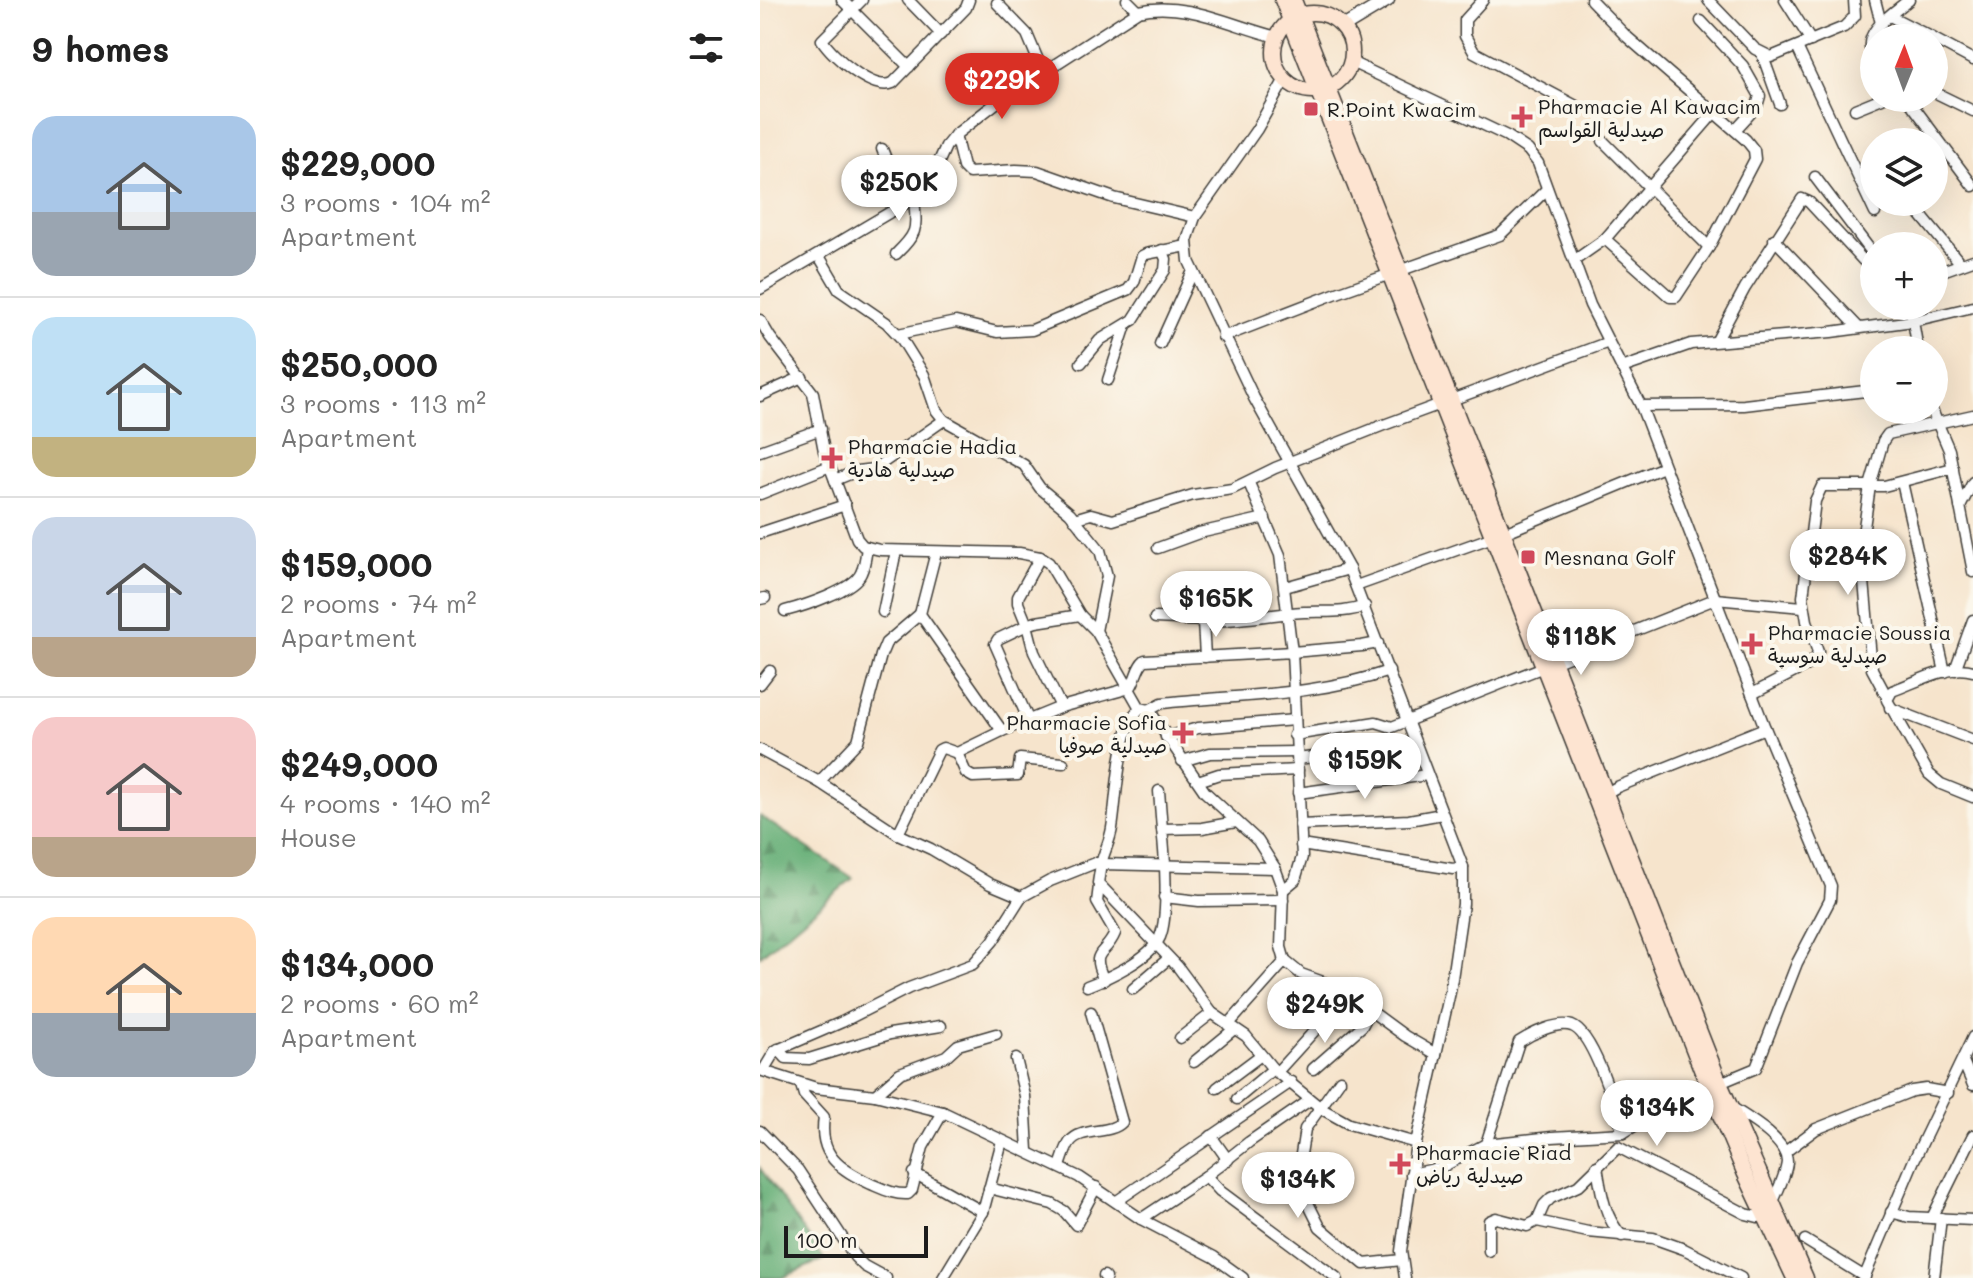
<!DOCTYPE html>
<meta charset="utf-8">
<style>
body{margin:0;font-family:Mali,"Playpen Sans Arabic",sans-serif;background:#f2f2f2;color:#222;height:100vh;display:flex;flex-direction:column;font-size:30px;white-space:nowrap}
*{box-sizing:border-box;margin:0}
p{font-size:26px;color:#767676}
.icon{flex:none;width:44px;height:44px;fill:none;stroke:currentColor;stroke-width:2;stroke-linecap:round;stroke-linejoin:round}
.map{position:relative;flex:1;overflow:hidden}
.panel{display:flex;flex-direction:column;background:#fff;width:760px}
.panel>*{flex:none}
.needle{width:52px;rotate:1deg}
.fabs{position:absolute;left:1100px;top:24px;display:grid;gap:16px}
.fabs a{display:grid;place-items:center;width:88px;height:88px;border-radius:50%;background:#fff;box-shadow:0 8px 32px #0002;font-size:40px}
.scale{position:absolute;left:24px;bottom:20px;width:144px;box-sizing:border-box;padding-left:8px;border:4px solid #1c1c1c;border-top:0;font-size:22px;line-height:28px;white-space:nowrap;color:#1c1c1c;-webkit-text-stroke:6px #fbf7ec;paint-order:stroke}
.price{position:absolute;translate:-50% -68px;padding:0 18px;border-radius:28px;background:#fff;color:#222;font-size:26px;line-height:52px;filter:drop-shadow(0 2px 4px #0008)}
.price::after{content:'';position:absolute;left:50%;top:48px;width:24px;height:18px;margin-left:-12px;background:inherit;clip-path:polygon(0 0,100% 0,50% 100%)}
.price.selected{background:#d93025;color:#fff}
ul{padding:0;list-style:none}
li{display:flex;align-items:center;gap:24px;height:200px;padding:0 32px}
li+li{border-top:2px solid #e0e0e0}
li span{display:grid;place-items:center;flex:none;width:224px;height:160px;border-radius:24px;color:#555}
li>.icon{margin-inline-start:auto}
span .icon{width:96px;height:96px;fill:#fffc;stroke-width:1}
li b{font-size:34px}
h2{display:flex;justify-content:space-between;align-items:center;height:96px;padding:0 32px;font-size:34px}
main{display:flex;flex:1;min-height:0}
.map>svg:first-child{display:block}
</style>
<main>
<section class="panel">
<h2>9 homes<svg class="icon" aria-label="filters" viewBox="0 0 24 24"><path d="M4 7h16M4 17h16"/><circle cx="9" cy="7" r="2"/><circle cx="15" cy="17" r="2"/></svg></h2>
<ul>
<li><span style="background:linear-gradient(#a9c7e8 60%,#9aa5b1 0)"><svg class="icon" aria-label="home" viewBox="0 0 24 24"><path d="M3 11l9-7 9 7M6 9v11h12V9"/></svg></span><div><b>$229,000</b><p>3 rooms · 104 m²</p><p>Apartment</p></div></li>
<li><span style="background:linear-gradient(#bfe0f5 75%,#c2b280 0)"><svg class="icon" aria-label="home" viewBox="0 0 24 24"><path d="M3 11l9-7 9 7M6 9v11h12V9"/></svg></span><div><b>$250,000</b><p>3 rooms · 113 m²</p><p>Apartment</p></div></li>
<li><span style="background:linear-gradient(#c9d6e8 75%,#b9a48a 0)"><svg class="icon" aria-label="home" viewBox="0 0 24 24"><path d="M3 11l9-7 9 7M6 9v11h12V9"/></svg></span><div><b>$159,000</b><p>2 rooms · 74 m²</p><p>Apartment</p></div></li>
<li><span style="background:linear-gradient(#f6c9c9 75%,#b9a48a 0)"><svg class="icon" aria-label="home" viewBox="0 0 24 24"><path d="M3 11l9-7 9 7M6 9v11h12V9"/></svg></span><div><b>$249,000</b><p>4 rooms · 140 m²</p><p>House</p></div></li>
<li><span style="background:linear-gradient(#ffd9b3 60%,#9aa5b1 0)"><svg class="icon" aria-label="home" viewBox="0 0 24 24"><path d="M3 11l9-7 9 7M6 9v11h12V9"/></svg></span><div><b>$134,000</b><p>2 rooms · 60 m²</p><p>Apartment</p></div></li>
</ul>
</section>
<div class="map">
<svg width="1213" height="1278" viewBox="0 0 1213 1278">
<defs>
<pattern id="forest-firs" width="22" height="20" patternUnits="userSpaceOnUse" patternTransform="scale(2)"><rect width="22" height="20" fill="#66af77"/><path d="M5 1l3.5 6h-7zM16 11l3.5 6h-7z" fill="#538e61"/></pattern>
</defs>
<rect width="100%" height="100%" fill="#fbf7ec"/>
<filter id="ink" filterUnits="userSpaceOnUse"><feTurbulence type="fractalNoise" baseFrequency=".0125" numOctaves="2"/><feDisplacementMap in="SourceGraphic" scale="16" xChannelSelector="R" yChannelSelector="G"/><feConvolveMatrix kernelMatrix="1 2 1 2 8 2 1 2 1" color-interpolation-filters="sRGB"/></filter>
<filter id="wash" filterUnits="userSpaceOnUse"><feTurbulence type="fractalNoise" baseFrequency=".006" numOctaves="4" result="noise"/><feDisplacementMap in="SourceGraphic" scale="32" xChannelSelector="R" yChannelSelector="G"/><feGaussianBlur stdDeviation="1.8" result="paint"/><feColorMatrix in="noise" values="0 0 0 0 0 0 0 0 0 0 0 0 0 0 0 0 0 1.4 0 .05"/><feComposite in="paint" operator="in"/></filter>
<g filter="url(#wash)">
<rect width="100%" height="100%" fill="#f6e4cc"/>
<g fill="url(#forest-firs)" stroke="#41664a" stroke-width="2">
<path d="M0 816 93 878 0 956Z"/>
<path d="M0 1168 64 1259 22 1278H0Z"/>
</g>
</g>
<g filter="url(#ink)">
<g fill="none" stroke-linecap="round" stroke-linejoin="round">
<g stroke="#3d3a36" stroke-width="13">
<g id="minor">
<path d="M82 0 149 67"/>
<path d="M102 0 62 40C73 57 113 92 133 83L206 8 209 0"/>
<path d="M148 0 181 34"/>
<path d="M367 0 378 11"/>
<path d="M723 0 705 20V36L714 52 816 106"/>
<path d="M831 0 866 36 986 140 994 150 995 159 949 247 843 141"/>
<path d="M948 0 995 49 1011 57 1084 27 1095 16 1094 0"/>
<path d="M1025 0 1051 41"/>
<path d="M1115 0 1121 23"/>
<path d="M237 3 267 34 283 72"/>
<path d="M1130 16 1173 38"/>
<path d="M941 21 983 66 1000 96 997 106 975 130"/>
<path d="M1174 39 1213 60"/>
<path d="M1037 47 1115 213"/>
<path d="M1002 54 1020 104"/>
<path d="M1114 57C1098 34 1133 13 1149 0"/>
<path d="M591 62 747 136 768 150 778 163 830 305 881 406 1005 728 1071 886 1070 900 1037 963 996 1068 960 1083"/>
<path d="M525 79 497 129 435 217 427 241 429 261 494 398 589 569 703 867V904L690 992 656 1143 641 1251 645 1278"/>
<path d="M1174 92 1213 111"/>
<path d="M1147 98 1213 186"/>
<path d="M1095 109 1122 98"/>
<path d="M195 135 203 167 209 173 256 170 277 171 354 198 435 217"/>
<path d="M122 149 144 204"/>
<path d="M1055 177 1114 255"/>
<path d="M1150 202 1201 264"/>
<path d="M845 239 954 113"/>
<path d="M1014 239 1098 327"/>
<path d="M136 254C160 231 156 228 154 196"/>
<path d="M59 256 79 290 127 323 141 338 164 375 176 410 184 420 264 465 280 488 310 513 340 550 347 576 336 631"/>
<path d="M815 260 845 239 910 297H916L949 247"/>
<path d="M1174 274 1213 260"/>
<path d="M0 289 144 204 163 188 177 166 186 146 195 135 240 100 378 11C425 0 472 26 517 37"/>
<path d="M1146 306 1152 315 1158 350"/>
<path d="M0 320 10 337 53 393 64 451 97 539 103 546 120 550 259 553 280 557 289 563 320 615 336 631 380 708 389 710 445 792 498 841 515 868 523 890 521 947 525 961 541 974 563 982 600 1003 645 1036 676 1054"/>
<path d="M138 334 196 322 237 332 272 330 368 290 374 282 382 256 386 254 427 246"/>
<path d="M463 337 577 293 740 235 787 189"/>
<path d="M957 340 985 288 1042 199 1049 202 1114 272"/>
<path d="M400 344 433 271"/>
<path d="M321 363 340 340 373 320 405 270 406 259 402 250"/>
<path d="M862 368 931 344 1071 332 1153 321 1213 307"/>
<path d="M348 380 366 325"/>
<path d="M0 396 42 377"/>
<path d="M881 406 984 405 1114 390"/>
<path d="M1172 410 1189 450 1213 572"/>
<path d="M0 451 61 429"/>
<path d="M75 480 97 471 114 469 184 420"/>
<path d="M1142 482 1185 672"/>
<path d="M489 483 520 555 532 652 602 646 618 643"/>
<path d="M0 494 70 466"/>
<path d="M1200 507 1213 482"/>
<path d="M314 519 331 514 353 520 433 495 472 489 515 468 621 426 846 343"/>
<path d="M0 533 85 505"/>
<path d="M398 548 439 533 505 518"/>
<path d="M176 552 160 614 242 731 301 707 274 652 267 625 276 622 320 615"/>
<path d="M596 586 744 533 904 467"/>
<path d="M525 587 589 569"/>
<path d="M0 599 5 598"/>
<path d="M25 611C44 606 94 590 101 573 105 565 106 555 107 547"/>
<path d="M123 612 136 551"/>
<path d="M395 618C412 618 428 621 444 621 477 621 511 614 544 612 565 611 584 614 605 606"/>
<path d="M443 621 445 657"/>
<path d="M1195 670 1213 620"/>
<path d="M1213 671C1189 663 1155 683 1132 691L1127 700 1169 774 1181 784 1213 797"/>
<path d="M0 684 10 671"/>
<path d="M992 694 1046 666 1056 658 1058 652 1047 621 1043 597 1055 501 1062 486H1124L1193 468"/>
<path d="M1127 697 1112 669 1101 548 1110 486 1123 441 1128 434 1213 415"/>
<path d="M301 707 370 688C377 679 376 667 385 660L532 652 542 857 535 880 523 890"/>
<path d="M1130 708 1213 740"/>
<path d="M389 710 402 703C479 695 556 696 629 671"/>
<path d="M268 719 235 644 238 639 267 625 258 603V597L280 557"/>
<path d="M534 735 616 722 632 727 955 599 1043 607"/>
<path d="M406 737 438 728 535 720"/>
<path d="M0 750 59 782 138 834 171 849 230 884 261 897 290 881 335 863 341 864C344 852 350 841 352 828 357 799 358 728 380 708"/>
<path d="M197 753 206 773 213 777 258 775 260 759 303 763"/>
<path d="M538 759 655 743"/>
<path d="M422 761 450 753 537 752"/>
<path d="M438 781 459 774 538 770"/>
<path d="M59 782 98 741 121 655 126 643 160 614"/>
<path d="M399 791 402 829"/>
<path d="M538 793 667 775"/>
<path d="M841 796 857 787 1005 728"/>
<path d="M540 825 649 820 682 814"/>
<path d="M138 834 179 750 183 748 197 753 242 731"/>
<path d="M541 845 693 869 703 867"/>
<path d="M515 868 341 864 338 883 418 967 452 1013 486 1036 513 1069 562 1109 589 1124 656 1143"/>
<path d="M339 886 337 902 355 933C345 957 329 949 344 980"/>
<path d="M261 897 233 941 213 964 149 988 82 1022 15 1051 3 1071 56 1088 115 1095 183 1112 319 1177 381 1219 454 1257 483 1278"/>
<path d="M404 897 439 901 523 900"/>
<path d="M327 986C348 978 390 959 400 937 409 915 405 854 402 829L442 828 476 822"/>
<path d="M373 989 408 959"/>
<path d="M468 1025 525 961"/>
<path d="M420 1038 452 1013"/>
<path d="M18 1049 26 1058 49 1059 130 1034 181 1026"/>
<path d="M256 1059 265 1096 268 1151"/>
<path d="M1203 1061 1213 1085"/>
<path d="M434 1062 473 1030"/>
<path d="M553 1069 602 1026 610 1011"/>
<path d="M517 1072 587 995"/>
<path d="M580 1080 545 1129 538 1173 540 1187 560 1227 604 1264 642 1260"/>
<path d="M41 1085 44 1095 64 1117C58 1156 80 1169 111 1184 123 1189 135 1195 148 1194L152 1190 163 1147 183 1112"/>
<path d="M457 1088 501 1055"/>
<path d="M115 1095 140 1073 186 1056 198 1045 236 1034"/>
<path d="M477 1099 513 1069"/>
<path d="M971 1107C988 1118 1027 1140 1027 1162 1026 1175 1017 1192 1012 1204"/>
<path d="M0 1131 38 1170 95 1257 104 1266 126 1278"/>
<path d="M451 1136 468 1160"/>
<path d="M726 1144 759 1042C771 1034 797 1021 812 1026 834 1034 856 1111 863 1133"/>
<path d="M1025 1152 1056 1129 1152 1091 1166 1089 1188 1093"/>
<path d="M300 1166C303 1159 305 1149 310 1142 321 1127 350 1135 362 1122L331 1012"/>
<path d="M837 1166C841 1191 844 1217 862 1236"/>
<path d="M154 1173 223 1212"/>
<path d="M651 1174 680 1168 726 1144 792 1137 863 1133 949 1080"/>
<path d="M446 1176 460 1191 577 1278"/>
<path d="M229 1188 292 1204 304 1211 316 1225 336 1187"/>
<path d="M357 1201 531 1082"/>
<path d="M1131 1212 1149 1217 1213 1220"/>
<path d="M1172 1218 1213 1135"/>
<path d="M381 1219 446 1176 489 1142 550 1100"/>
<path d="M777 1221 784 1205 791 1198 818 1186 858 1147 986 1214 998 1217 1008 1210"/>
<path d="M1045 1240 1105 1277"/>
<path d="M729 1251V1221L736 1218 767 1226 777 1221 828 1232 893 1238 924 1249 981 1278"/>
<path d="M344 1276 346 1278"/>
<path d="M183 1278 223 1212 242 1141"/>
<path d="M1104 1278 1154 1160 1213 1037"/>
<path d="M1174 1278 1181 1218"/>
</g>
</g>
<g stroke="#3d3a36" stroke-width="15">
<path id="tertiary" d="M583 27 628 0"/>
</g>
<g stroke="#3d3a36" stroke-width="17">
<g id="secondary">
<path d="M522 0 946 1082 984 1172 1034 1278"/>
<path d="M534 0 960 1083 1046 1278"/>
<circle cx="553" cy="52" r="39"/>
</g>
</g>
<use href="#minor" stroke="#fff" stroke-width="10"/>
<use href="#tertiary" stroke="#fff" stroke-width="12"/>
<use href="#secondary" stroke="#fde4d1" stroke-width="14"/>
</g>
</g>
<g fill="#d1495b" stroke="#fbf7ec" stroke-width="3">
<rect x="543" y="101" width="16" height="16" rx="4"/>
<path d="M758 105h8v8h8v8h-8v8h-8v-8h-8v-8h8z"/>
<path d="M68 446h8v8h8v8h-8v8h-8v-8h-8v-8h8z"/>
<rect x="760" y="549" width="16" height="16" rx="4"/>
<path d="M988 632h8v8h8v8h-8v8h-8v-8h-8v-8h8z"/>
<path d="M419 721h8v8h8v8h-8v8h-8v-8h-8v-8h8z"/>
<path d="M636 1152h8v8h8v8h-8v8h-8v-8h-8v-8h8z"/>
</g>
<g text-anchor="middle" dominant-baseline="central" stroke-width="8" stroke-linejoin="round" paint-order="stroke">
<g font-size="20" fill="#1c1c1c" stroke="#fbf7ec" text-anchor="start">
<text x="778" y="106">Pharmacie Al Kawacim<tspan x="778" dy="23">صيدلية القواسم</tspan></text>
<text x="567" y="109">R.Point Kwacim</text>
<text x="88" y="446">Pharmacie Hadia<tspan x="88" dy="23">صيدلية هادية</tspan></text>
<text x="784" y="557">Mesnana Golf</text>
<text x="1008" y="632">Pharmacie Soussia<tspan x="1008" dy="23">صيدلية سوسية</tspan></text>
<text x="407" y="722" text-anchor="end">Pharmacie Sofia<tspan x="407" dy="23">صيدلية صوفيا</tspan></text>
<text x="656" y="1152">Pharmacie Riad<tspan x="656" dy="23">صيدلية رياض</tspan></text>
</g>
</g>
</svg>
<div class="fabs">
<a><svg class="needle" viewBox="-14 -14 28 28"><path d="M0-13l5 13h-10z" fill="#e53935"/><path d="M0 13l5-13h-10z" fill="#767676"/></svg></a>
<a><svg class="icon" aria-label="layers" viewBox="0 0 24 24"><path d="M12 4l9 5-9 5-9-5zM3 14l9 5 9-5"/></svg></a>
<a>+</a>
<a>−</a>
</div>
<div class="scale">100 m</div>
<b class="price selected" style="left:242px;top:121px">$229K</b>
<b class="price" style="left:139px;top:223px">$250K</b>
<b class="price" style="left:1088px;top:597px">$284K</b>
<b class="price" style="left:456px;top:639px">$165K</b>
<b class="price" style="left:821px;top:677px">$118K</b>
<b class="price" style="left:605px;top:801px">$159K</b>
<b class="price" style="left:565px;top:1045px">$249K</b>
<b class="price" style="left:897px;top:1148px">$134K</b>
<b class="price" style="left:538px;top:1220px">$134K</b>
</div>
</main>
